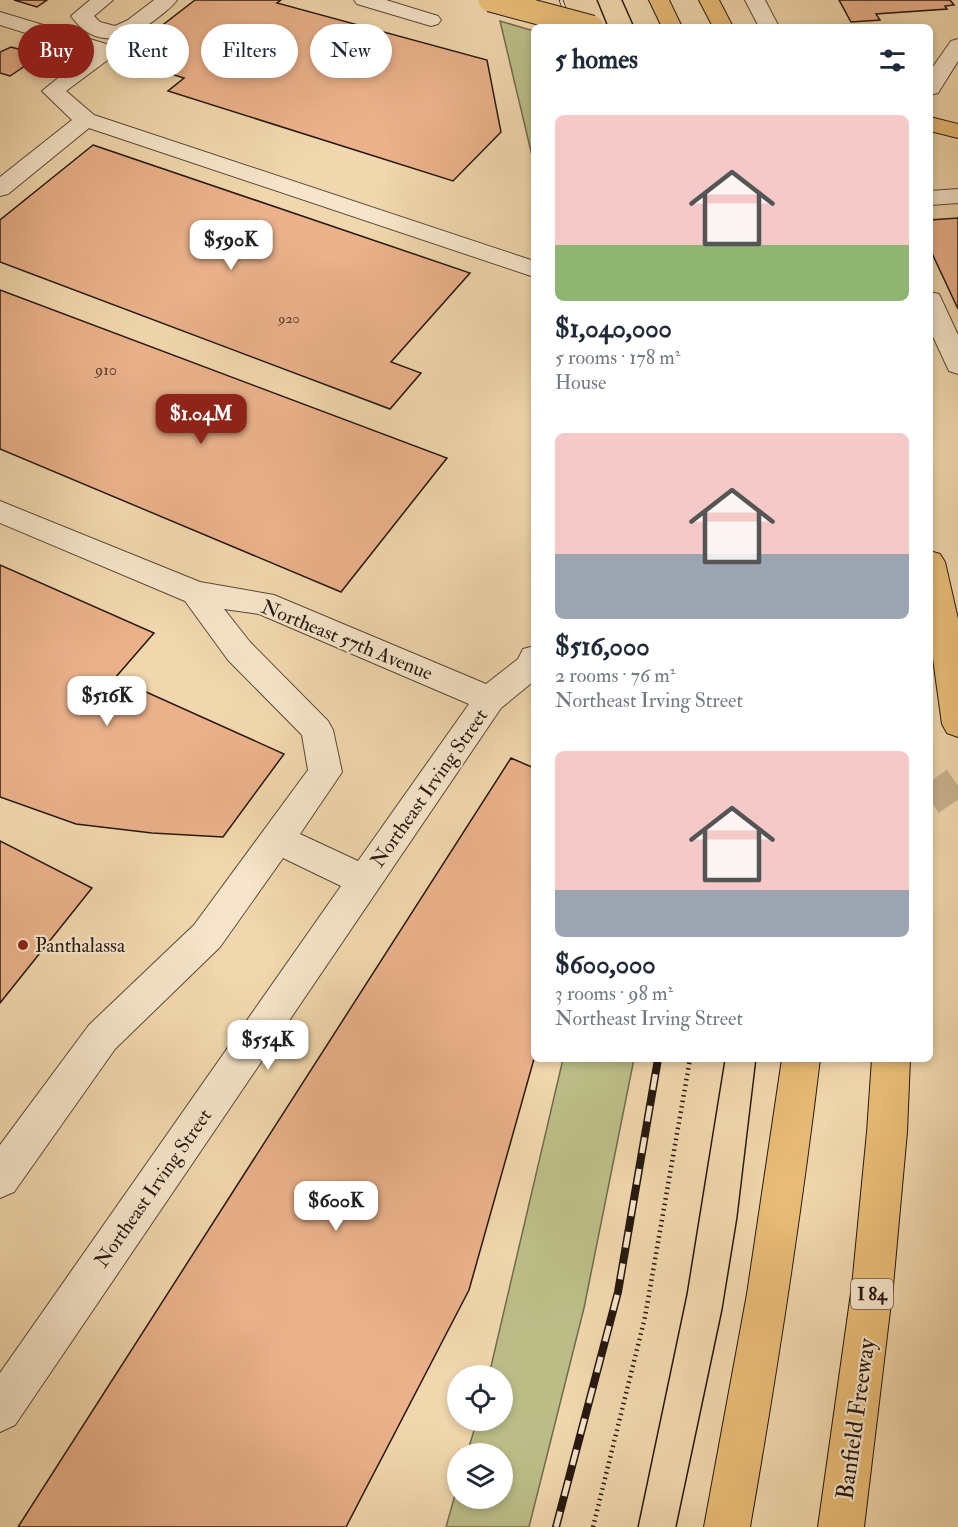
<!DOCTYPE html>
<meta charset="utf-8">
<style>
body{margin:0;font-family:"IM FELL Double Pica",serif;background:#f6f6f7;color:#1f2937;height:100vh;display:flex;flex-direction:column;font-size:22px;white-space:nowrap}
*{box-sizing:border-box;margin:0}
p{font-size:20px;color:#747a83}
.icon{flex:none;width:33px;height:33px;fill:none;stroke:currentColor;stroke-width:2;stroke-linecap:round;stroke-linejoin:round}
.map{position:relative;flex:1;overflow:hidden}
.side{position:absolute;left:531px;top:24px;width:402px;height:1038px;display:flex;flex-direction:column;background:#fff;border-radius:9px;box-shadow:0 3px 9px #0003}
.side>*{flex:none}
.top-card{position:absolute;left:18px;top:24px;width:423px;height:54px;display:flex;gap:12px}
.tools{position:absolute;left:447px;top:1365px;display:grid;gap:12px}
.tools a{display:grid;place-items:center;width:66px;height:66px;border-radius:50%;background:#fff;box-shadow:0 3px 9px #0003;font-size:30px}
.price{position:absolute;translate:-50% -51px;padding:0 14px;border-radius:12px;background:#fff;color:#222;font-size:20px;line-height:39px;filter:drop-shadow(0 2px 3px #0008)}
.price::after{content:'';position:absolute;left:50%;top:36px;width:18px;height:14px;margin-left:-9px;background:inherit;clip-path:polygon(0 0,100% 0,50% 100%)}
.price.active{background:#8f2418;color:#fff}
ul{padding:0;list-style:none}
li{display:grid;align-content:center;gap:12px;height:318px;padding:0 24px}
li span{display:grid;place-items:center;height:186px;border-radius:9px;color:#555}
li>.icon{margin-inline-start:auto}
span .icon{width:108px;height:108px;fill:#fffc;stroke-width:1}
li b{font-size:26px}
h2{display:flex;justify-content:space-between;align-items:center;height:72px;padding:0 24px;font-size:26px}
.pill{padding:0 21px;border-radius:27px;background:#fff;box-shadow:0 3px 9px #0003;font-size:21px;line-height:54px}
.pill.active{background:#8f2418;color:#fff}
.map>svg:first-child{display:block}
</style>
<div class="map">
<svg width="958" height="1527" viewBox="0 0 958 1527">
<rect width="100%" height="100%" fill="#f1d7ad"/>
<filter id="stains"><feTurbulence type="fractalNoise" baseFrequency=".00333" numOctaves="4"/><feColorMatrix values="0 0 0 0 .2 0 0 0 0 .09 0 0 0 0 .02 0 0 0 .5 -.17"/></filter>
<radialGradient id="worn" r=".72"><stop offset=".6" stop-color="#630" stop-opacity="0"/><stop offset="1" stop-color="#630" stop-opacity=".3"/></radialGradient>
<g fill="#bcbe88" stroke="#716b4c" stroke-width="1.5">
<path d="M500 21 534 31V164Z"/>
<path d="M563 1059H634L584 1308 529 1527H446L457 1488 458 1498H502V1454L467 1453 477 1421 502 1420V1376L489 1375Z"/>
</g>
<g fill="#eab18a" stroke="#261810" stroke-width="1.5">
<path d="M14 0H47L37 7Z"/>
<path d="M195 0H281L277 3 487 60 501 132 453 181 168 91 184 78 120 58Z"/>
<path d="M839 0H950L954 5 945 6 947 9 876 14 880 20 851 22Z"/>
<path d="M11 47 36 54 34 56 43 59 31 68 25 66 10 76 0 73V52Z"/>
<path d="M93 145 470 273 391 362 421 373 390 409 0 262V220Z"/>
<path d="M958 218V309L930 249V220Z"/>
<path d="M0 290 447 458 341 592 0 449Z"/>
<path d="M0 565 154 633 115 678 284 754 223 837 152 833 76 824 0 797Z"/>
<path d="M511 758 534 768V1059L469 1290 346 1527H18Z"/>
<path d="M0 841 92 888 0 1003Z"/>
</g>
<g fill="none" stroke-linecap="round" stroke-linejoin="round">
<path stroke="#c8b18e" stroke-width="31" stroke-dasharray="31 15" stroke-linecap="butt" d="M930 800 958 781"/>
<g stroke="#594837" stroke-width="2">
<g id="minor">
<path d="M90 0H113L94 16 100 22 115 26 128 20 154 0H177C173 6 166 11 160 16 132 39 96 52 71 16Z"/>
<path d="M354 0H386L438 16 441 20 438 24 431 26 357 4Z"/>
<path d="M745 0H765L779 27H759Z"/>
<path d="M0 12 113 46 116 51 113 56 66 91 94 115 534 261V277L89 128 8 194 0 196V177L72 120 42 91 89 53 0 25Z"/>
<path d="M958 39V61L938 93 930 95V71L951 41Z"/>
<path d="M958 189V203L930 205V191Z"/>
<path d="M930 292 939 294 958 335V374L949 371 930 330Z"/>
<path d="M0 501 200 582 274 595 486 684 518 659 523 649 534 646V681L501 708 15 1425 0 1432V1373L341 886 283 858 220 947 115 1049 14 1192 0 1198V1145L89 1025 194 925 308 770 302 735 228 660 185 601 0 523ZM224 609 259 614 469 704 358 861 300 834 342 772 333 730 328 721 250 642Z"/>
</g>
</g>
<g stroke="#261810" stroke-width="2">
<path id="major" d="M930 117 958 124V138L930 131Z"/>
</g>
<g stroke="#261810" stroke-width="2">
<g id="highway">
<path d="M649 0H669L682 27H662Z"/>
<path d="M699 0H719L733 27H713Z"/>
<path d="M930 551 940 554 945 562 958 619V737L947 733 942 724 930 637Z"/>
<path d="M782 1059H820C801 1216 777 1372 750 1527H704L747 1294Z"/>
<path d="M872 1059H910L907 1132 893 1286 864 1527H818L852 1286 867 1132Z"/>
</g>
</g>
<path stroke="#261810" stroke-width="4.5" stroke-dasharray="1.5 4" stroke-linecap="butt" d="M593 1527 645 1317 690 1059"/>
<use href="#minor" fill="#f6e5ca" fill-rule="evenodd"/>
<use href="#major" fill="#e8bc76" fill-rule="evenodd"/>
<use href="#highway" fill="#e8bc76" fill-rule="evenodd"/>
<g stroke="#261810" stroke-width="1.5">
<path d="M597 0 608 27"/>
<path d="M622 0 634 27"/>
<path d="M638 1527 687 1294 725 1059"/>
<path d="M676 1527 722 1310 737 1218 756 1059"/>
</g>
<g stroke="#261810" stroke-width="4.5">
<path id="rail-far1" d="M561 0 571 27"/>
</g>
<g stroke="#261810" stroke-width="8">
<path id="rail" d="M556 1527 618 1292 658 1059"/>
</g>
<use href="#rail-far1" stroke="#f6e5ca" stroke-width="3" stroke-dasharray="10" stroke-linecap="butt"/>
<use href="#rail" stroke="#f6e5ca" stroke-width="5" stroke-dasharray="16" stroke-linecap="butt"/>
<g stroke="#261810" stroke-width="25" stroke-linecap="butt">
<path id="major-bridge" d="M490 0 592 27"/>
</g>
<use href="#major-bridge" stroke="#e8bc76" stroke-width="23"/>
</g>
<circle fill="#8f2418" stroke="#f6e5ca" stroke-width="2" cx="23" cy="945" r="6"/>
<g text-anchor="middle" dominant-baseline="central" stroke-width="4.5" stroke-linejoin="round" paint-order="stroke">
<g font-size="14" fill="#573e2e">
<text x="289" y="318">920</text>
</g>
<g font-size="16" fill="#573e2e">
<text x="106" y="370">910</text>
</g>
<rect fill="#f6e5ca" stroke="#645648" stroke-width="1.5" x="851" y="1279" width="42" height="30" rx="4.5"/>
<g font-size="18" font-weight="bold" fill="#261810">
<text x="872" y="1294">I 84</text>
</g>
<g font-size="20" fill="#261810" stroke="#f6e5ca">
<text transform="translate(347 640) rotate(22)">Northeast 57th Avenue</text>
<text transform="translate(429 788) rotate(-55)">Northeast Irving Street</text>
<text transform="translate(153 1188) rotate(-55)">Northeast Irving Street</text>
</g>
<g font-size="20" fill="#261810" stroke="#f6e5ca" text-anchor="start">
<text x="35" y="945">Panthalassa</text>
</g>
<g font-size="24" fill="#261810" stroke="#f6e5ca">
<text transform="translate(856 1419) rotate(-82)">Banfield Freeway</text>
</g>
</g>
<rect width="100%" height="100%" filter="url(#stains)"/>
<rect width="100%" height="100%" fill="url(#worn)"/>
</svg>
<div class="tools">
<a><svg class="icon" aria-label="locate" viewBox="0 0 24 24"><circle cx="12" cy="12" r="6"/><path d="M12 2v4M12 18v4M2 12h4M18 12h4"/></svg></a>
<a><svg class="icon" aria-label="layers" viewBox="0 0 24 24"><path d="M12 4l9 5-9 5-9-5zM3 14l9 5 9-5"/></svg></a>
</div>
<b class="price" style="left:231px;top:271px">$590K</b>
<b class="price active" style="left:201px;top:445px">$1.04M</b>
<b class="price" style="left:107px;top:727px">$516K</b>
<b class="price" style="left:268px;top:1071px">$554K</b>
<b class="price" style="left:336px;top:1232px">$600K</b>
<div class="top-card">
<a class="pill active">Buy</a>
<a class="pill">Rent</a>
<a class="pill">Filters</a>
<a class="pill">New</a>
</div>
<section class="side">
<h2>5 homes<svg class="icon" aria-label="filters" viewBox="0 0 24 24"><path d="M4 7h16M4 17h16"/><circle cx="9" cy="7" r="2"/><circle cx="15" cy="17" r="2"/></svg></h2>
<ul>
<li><span style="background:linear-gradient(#f6c9c9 70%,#8fb573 0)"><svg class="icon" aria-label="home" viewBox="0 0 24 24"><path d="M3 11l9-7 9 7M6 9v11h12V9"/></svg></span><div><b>$1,040,000</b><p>5 rooms · 178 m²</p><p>House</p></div></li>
<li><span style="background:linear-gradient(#f6c9c9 65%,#9aa5b1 0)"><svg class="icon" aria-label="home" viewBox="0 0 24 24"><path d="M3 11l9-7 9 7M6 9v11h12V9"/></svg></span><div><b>$516,000</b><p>2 rooms · 76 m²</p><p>Northeast Irving Street</p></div></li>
<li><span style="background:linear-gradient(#f6c9c9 75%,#9aa5b1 0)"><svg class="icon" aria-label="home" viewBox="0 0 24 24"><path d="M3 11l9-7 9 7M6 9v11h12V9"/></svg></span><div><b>$600,000</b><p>3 rooms · 98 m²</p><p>Northeast Irving Street</p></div></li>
</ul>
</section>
</div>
